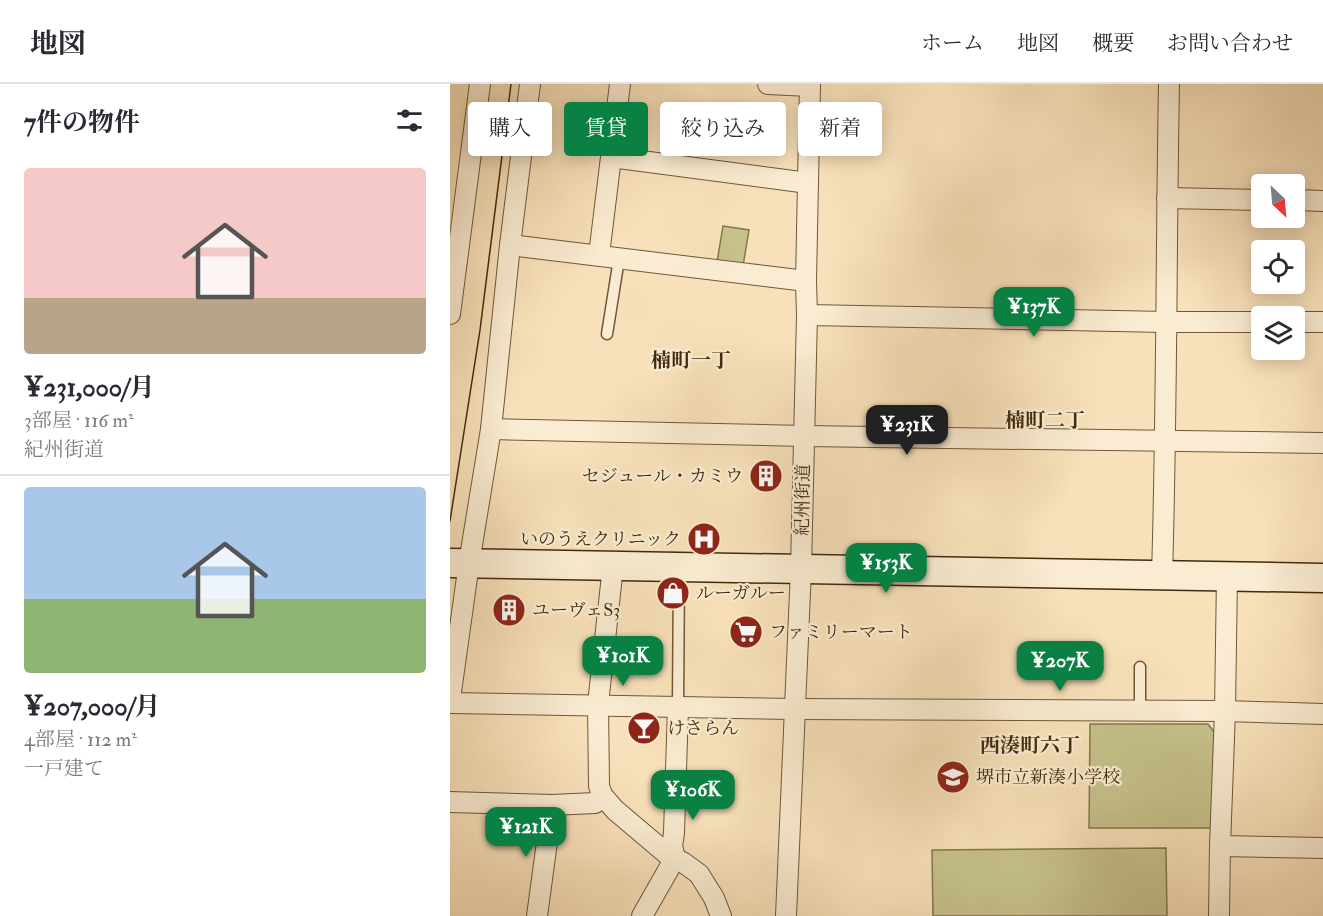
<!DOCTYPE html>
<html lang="ja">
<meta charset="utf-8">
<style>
body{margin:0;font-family:"IM FELL Double Pica","Noto Serif JP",serif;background:#f7f7f7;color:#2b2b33;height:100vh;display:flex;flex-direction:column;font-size:22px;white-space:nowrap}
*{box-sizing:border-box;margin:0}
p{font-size:20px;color:#7c7c81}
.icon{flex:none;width:33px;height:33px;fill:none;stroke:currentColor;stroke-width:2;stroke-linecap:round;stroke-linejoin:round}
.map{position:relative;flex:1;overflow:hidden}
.details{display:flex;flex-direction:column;background:#fff;width:450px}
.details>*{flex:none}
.hud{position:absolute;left:18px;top:18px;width:570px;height:54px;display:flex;gap:12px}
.needle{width:39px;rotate:154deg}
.controls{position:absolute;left:801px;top:90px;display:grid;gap:12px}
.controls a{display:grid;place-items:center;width:54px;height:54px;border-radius:6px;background:#fff;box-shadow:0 3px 15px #0003;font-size:30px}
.price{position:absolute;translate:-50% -51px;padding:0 14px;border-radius:12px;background:#0b8043;color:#fff;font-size:20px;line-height:39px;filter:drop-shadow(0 2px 3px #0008)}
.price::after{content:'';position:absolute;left:50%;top:36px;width:18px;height:14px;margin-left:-9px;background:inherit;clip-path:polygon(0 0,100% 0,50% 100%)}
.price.selected{background:#222;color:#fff}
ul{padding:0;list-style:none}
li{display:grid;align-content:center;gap:12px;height:318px;padding:0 24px}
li+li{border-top:2px solid #e1e1e2}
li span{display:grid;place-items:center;height:186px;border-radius:6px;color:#555}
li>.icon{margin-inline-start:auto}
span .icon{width:108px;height:108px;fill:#fffc;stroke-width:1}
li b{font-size:26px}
h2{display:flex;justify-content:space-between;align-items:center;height:72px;padding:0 24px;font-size:26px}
.chip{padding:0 21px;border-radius:6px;background:#fff;box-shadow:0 3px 15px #0003;font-size:21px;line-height:54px}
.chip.selected{background:#0b8043;color:#fff}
header{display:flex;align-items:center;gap:36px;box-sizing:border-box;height:84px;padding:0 30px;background:#fff;border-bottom:2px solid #e1e1e2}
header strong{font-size:28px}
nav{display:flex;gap:33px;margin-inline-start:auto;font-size:21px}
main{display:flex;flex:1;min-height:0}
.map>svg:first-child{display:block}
</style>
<header>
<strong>地図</strong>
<nav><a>ホーム</a><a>地図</a><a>概要</a><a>お問い合わせ</a></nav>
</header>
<main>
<section class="details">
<h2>7件の物件<svg class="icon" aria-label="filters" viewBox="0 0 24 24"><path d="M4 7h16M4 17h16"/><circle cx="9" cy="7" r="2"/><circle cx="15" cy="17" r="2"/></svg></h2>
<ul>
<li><span style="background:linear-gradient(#f6c9c9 70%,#b9a48a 0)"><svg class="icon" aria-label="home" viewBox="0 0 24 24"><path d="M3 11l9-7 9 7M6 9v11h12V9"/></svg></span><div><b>¥231,000/月</b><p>3部屋 · 116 m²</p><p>紀州街道</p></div></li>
<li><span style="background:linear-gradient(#a9c7e8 60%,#8fb573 0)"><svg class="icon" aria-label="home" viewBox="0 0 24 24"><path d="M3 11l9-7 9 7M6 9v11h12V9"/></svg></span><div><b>¥207,000/月</b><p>4部屋 · 112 m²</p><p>一戸建て</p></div></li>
</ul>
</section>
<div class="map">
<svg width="873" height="832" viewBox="0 0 873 832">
<rect width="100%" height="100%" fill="#f8e1ba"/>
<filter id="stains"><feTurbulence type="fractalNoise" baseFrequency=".00333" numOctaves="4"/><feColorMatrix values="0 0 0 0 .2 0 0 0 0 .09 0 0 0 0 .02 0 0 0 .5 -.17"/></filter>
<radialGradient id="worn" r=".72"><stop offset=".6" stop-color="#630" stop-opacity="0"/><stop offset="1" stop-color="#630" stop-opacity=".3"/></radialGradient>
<g fill="#c5c18a" stroke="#83764c" stroke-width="1.5">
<path d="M273 142 299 146 293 182 267 178Z"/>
<path d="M640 640H758L764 648 762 744H639Z"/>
<path d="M716 764 717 832H483L482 766Z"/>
</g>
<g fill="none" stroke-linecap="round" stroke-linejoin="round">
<g stroke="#6f5838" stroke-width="13">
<g id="lane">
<path d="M157 250 169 175"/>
<path d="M228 623 229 483"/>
<path d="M690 627V583"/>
</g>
</g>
<g stroke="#6f5838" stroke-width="22">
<g id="street">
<path d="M318 0 360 2"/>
<path d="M161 73 358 99"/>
<path d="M717 114 812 116"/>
<path d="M844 116 873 117"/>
<path d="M60 161 356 197"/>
<path d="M149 171 170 0"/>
<path d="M0 230 30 0"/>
<path d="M357 231 716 238H812"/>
<path d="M844 238H873"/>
<path d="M41 345 354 352 873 359"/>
<path d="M163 482 148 620 149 702 152 711 165 726 217 770 234 779 249 790 264 814 271 832"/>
<path d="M712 491C717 327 716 164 719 0"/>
<path d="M0 615 19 479 41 345 60 161 80 0"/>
<path d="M0 619 345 625 775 627 873 630"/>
<path d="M0 718 102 721 145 719 152 711"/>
<path d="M770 762 873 764"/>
<path d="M87 832 102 721"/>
<path d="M192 832 225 774 222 762 224 749 228 623"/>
<path d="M336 832 351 485 357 231 356 197 360 0"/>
<path d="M769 832 770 762 775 627 777 492"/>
</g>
</g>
<g stroke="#412a0d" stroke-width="31">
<path id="secondary" d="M0 479 873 494"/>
</g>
<use href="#lane" stroke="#faecd2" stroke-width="10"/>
<use href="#street" stroke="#faecd2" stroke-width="20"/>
<use href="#secondary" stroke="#faecd2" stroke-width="28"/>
<path stroke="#412a0d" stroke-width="1.5" d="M0 437 30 246 61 0"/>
</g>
<defs>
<g id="building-disc" transform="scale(1.725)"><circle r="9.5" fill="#8f2418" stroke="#faecd2"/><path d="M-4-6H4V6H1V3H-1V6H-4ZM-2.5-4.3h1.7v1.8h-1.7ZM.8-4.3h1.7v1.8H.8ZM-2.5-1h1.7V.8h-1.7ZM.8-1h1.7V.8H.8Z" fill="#fff"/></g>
<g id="hospital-disc" transform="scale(1.725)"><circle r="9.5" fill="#8f2418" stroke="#faecd2"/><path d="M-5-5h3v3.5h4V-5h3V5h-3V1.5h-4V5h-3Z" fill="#fff"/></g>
<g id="shop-disc" transform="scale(1.725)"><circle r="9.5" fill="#8f2418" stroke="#faecd2"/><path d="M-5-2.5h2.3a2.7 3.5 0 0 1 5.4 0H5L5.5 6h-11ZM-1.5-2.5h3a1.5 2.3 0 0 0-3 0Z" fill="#fff"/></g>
<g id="supermarket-disc" transform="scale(1.725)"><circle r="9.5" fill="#8f2418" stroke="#faecd2"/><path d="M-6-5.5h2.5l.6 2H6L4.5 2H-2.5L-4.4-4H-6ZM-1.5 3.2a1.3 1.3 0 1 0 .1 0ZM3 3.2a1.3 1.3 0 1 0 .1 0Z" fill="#fff"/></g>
<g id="bar-disc" transform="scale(1.725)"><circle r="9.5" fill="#8f2418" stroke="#faecd2"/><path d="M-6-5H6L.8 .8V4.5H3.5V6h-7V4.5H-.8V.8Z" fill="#fff"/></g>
<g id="school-disc" transform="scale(1.725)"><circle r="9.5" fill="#8f2418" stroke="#faecd2"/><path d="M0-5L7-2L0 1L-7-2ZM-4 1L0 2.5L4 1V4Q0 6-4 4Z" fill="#fff"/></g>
</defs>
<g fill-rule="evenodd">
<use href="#building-disc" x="316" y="392"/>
<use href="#hospital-disc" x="254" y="455"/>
<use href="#shop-disc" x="223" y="509"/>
<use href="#building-disc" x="59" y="526"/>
<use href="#supermarket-disc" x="296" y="548"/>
<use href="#bar-disc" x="194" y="644"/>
<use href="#school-disc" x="503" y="693"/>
</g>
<g text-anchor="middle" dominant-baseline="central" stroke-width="4.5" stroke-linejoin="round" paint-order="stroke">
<g font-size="18" fill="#412a0d" stroke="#faecd2" text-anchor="start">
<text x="293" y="392" text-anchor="end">セジュール・カミウ</text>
<text x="231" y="455" text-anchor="end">いのうえクリニック</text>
<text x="246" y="509">ルーガルー</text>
<text x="82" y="526">ユーヴェS3</text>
<text x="319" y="548">ファミリーマート</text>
<text x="217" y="644">けさらん</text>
<text x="526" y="693">堺市立新湊小学校</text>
</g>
<g font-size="18" fill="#412a0d" stroke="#faecd2">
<text transform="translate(353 416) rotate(-89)">紀州街道</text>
</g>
<g font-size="20" font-weight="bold" fill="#412a0d" stroke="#faecd2">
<text x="241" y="276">楠町一丁</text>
<text x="595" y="336">楠町二丁</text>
<text x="580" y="661">西湊町六丁</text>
</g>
</g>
<rect width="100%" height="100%" filter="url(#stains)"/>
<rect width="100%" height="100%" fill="url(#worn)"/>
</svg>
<div class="controls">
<a><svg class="needle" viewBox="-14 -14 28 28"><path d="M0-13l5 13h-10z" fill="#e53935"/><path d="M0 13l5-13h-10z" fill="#7c7c81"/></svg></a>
<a><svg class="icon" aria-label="locate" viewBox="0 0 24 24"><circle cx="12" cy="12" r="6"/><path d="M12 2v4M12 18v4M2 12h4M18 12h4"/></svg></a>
<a><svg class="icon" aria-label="layers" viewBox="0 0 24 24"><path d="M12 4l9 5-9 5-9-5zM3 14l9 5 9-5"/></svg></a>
</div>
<b class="price" style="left:584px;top:254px">¥137K</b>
<b class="price selected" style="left:457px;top:372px">¥231K</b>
<b class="price" style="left:436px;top:510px">¥153K</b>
<b class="price" style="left:173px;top:603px">¥101K</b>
<b class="price" style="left:610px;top:608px">¥207K</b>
<b class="price" style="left:243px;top:737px">¥106K</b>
<b class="price" style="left:76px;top:774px">¥121K</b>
<div class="hud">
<a class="chip">購入</a>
<a class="chip selected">賃貸</a>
<a class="chip">絞り込み</a>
<a class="chip">新着</a>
</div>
</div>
</main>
